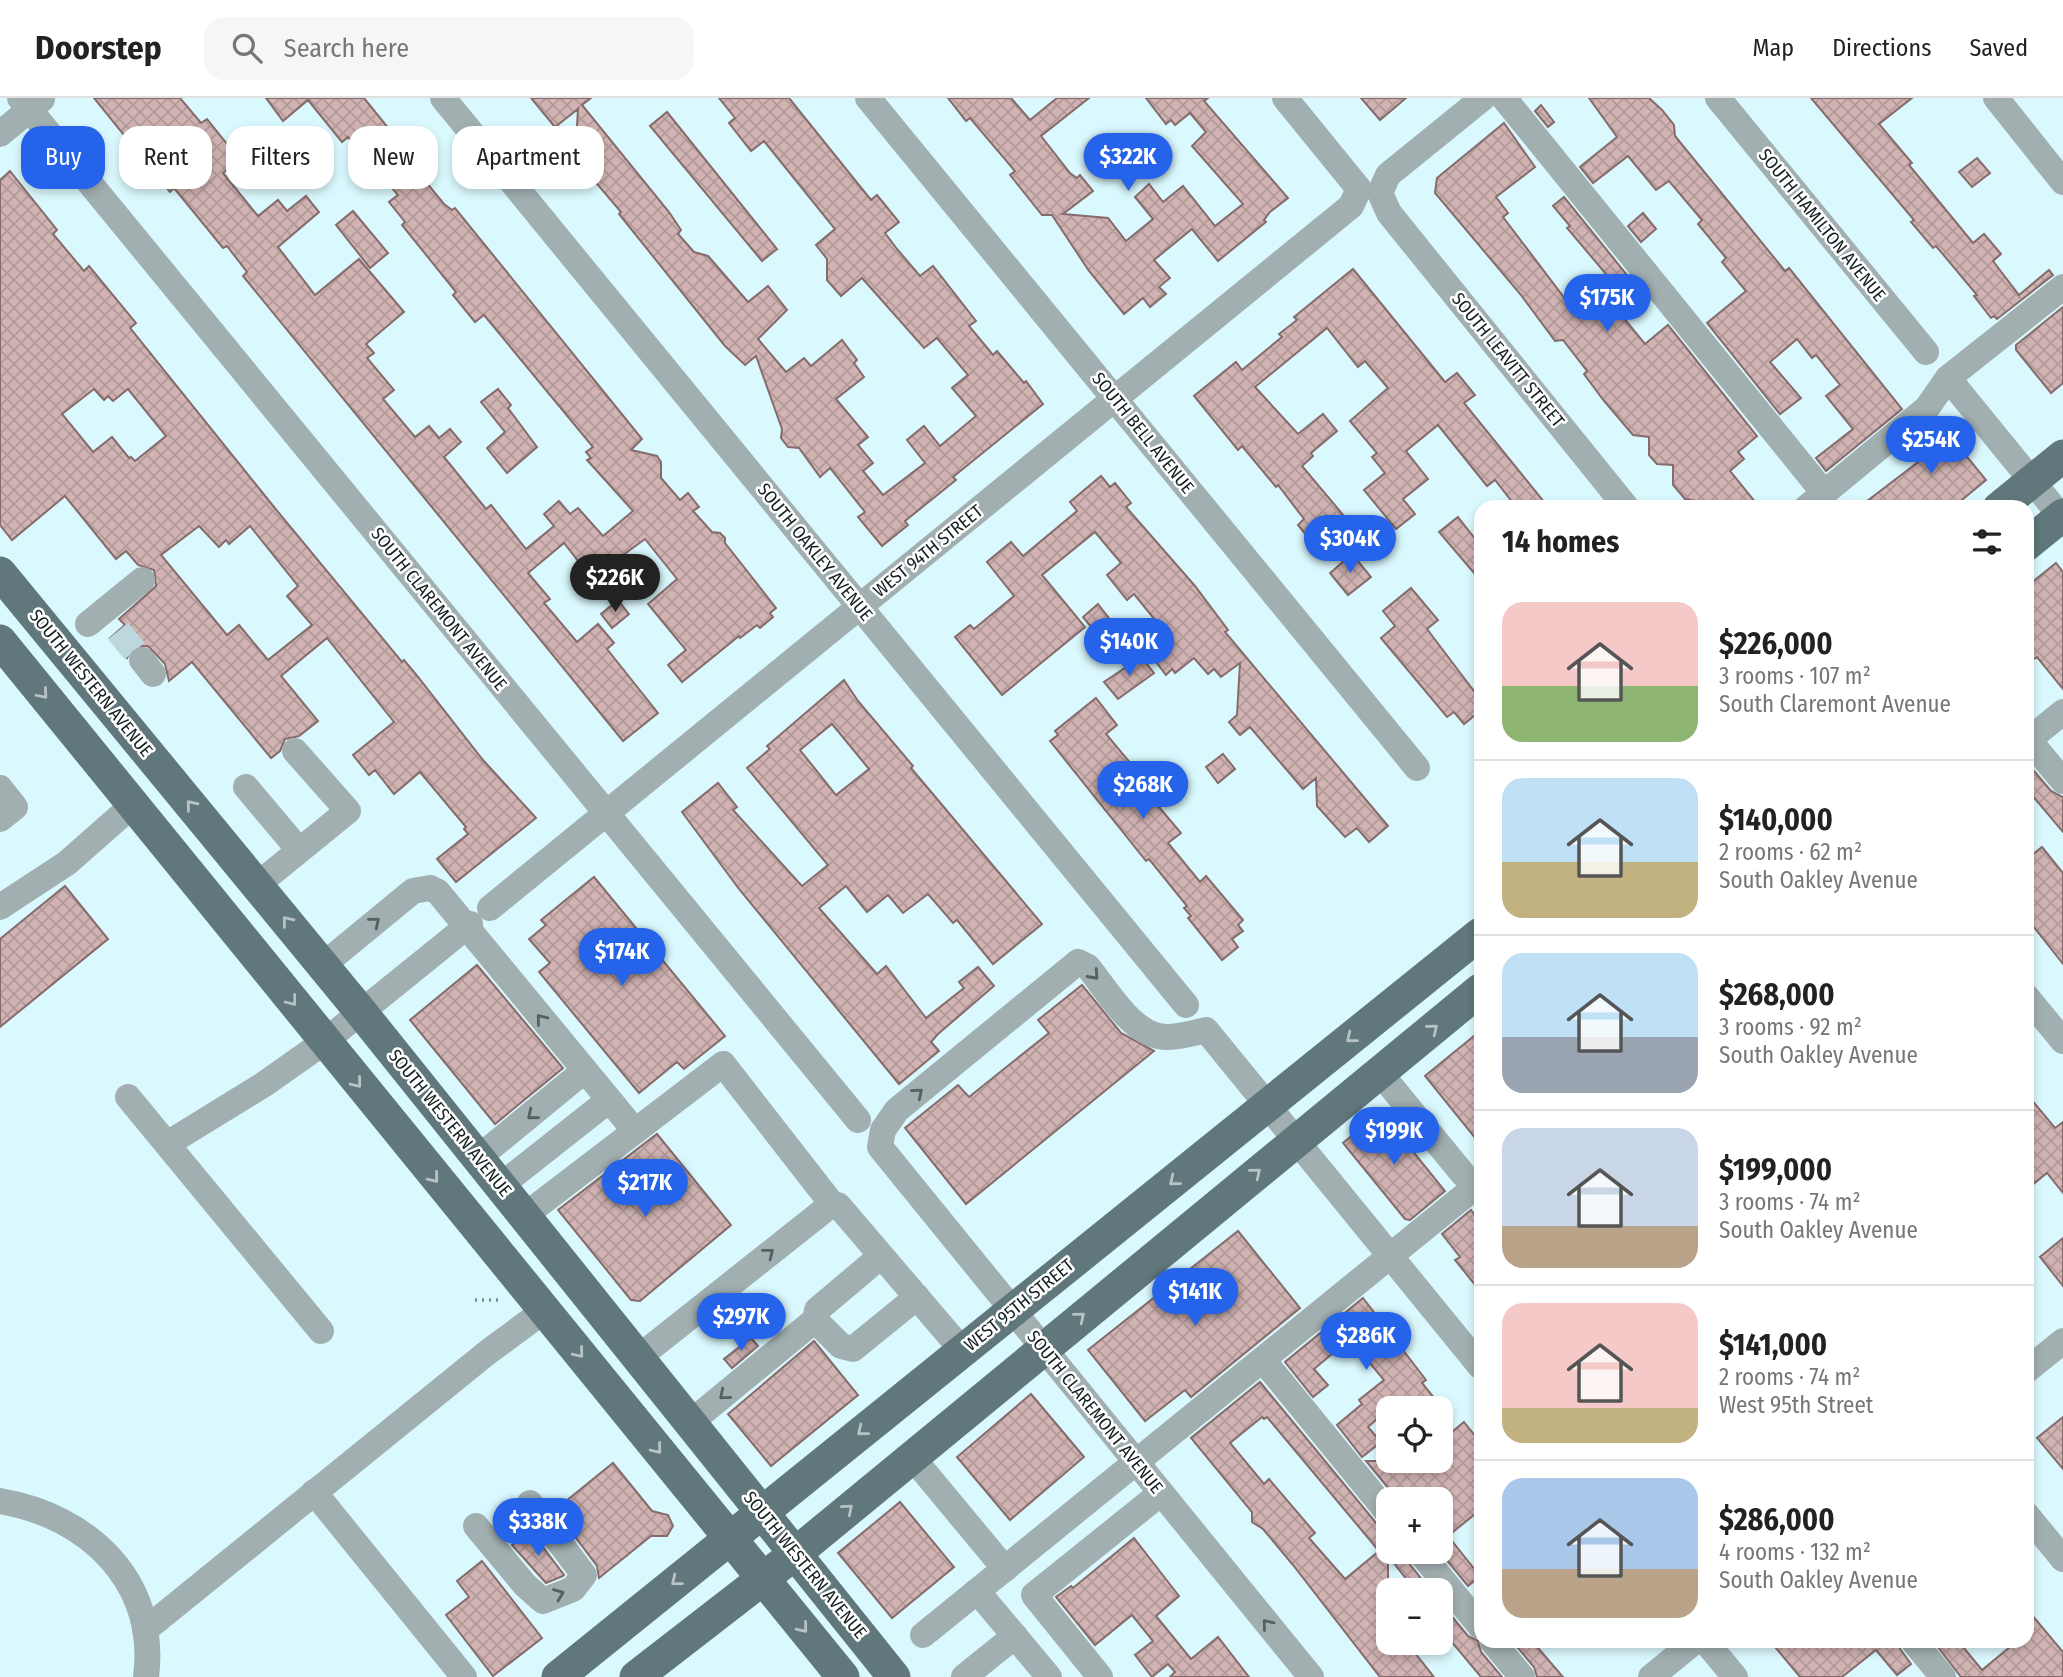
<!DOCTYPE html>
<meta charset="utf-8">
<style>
body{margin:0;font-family:"Fira Sans Condensed",sans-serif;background:#f6f6f6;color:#222;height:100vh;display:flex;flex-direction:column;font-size:26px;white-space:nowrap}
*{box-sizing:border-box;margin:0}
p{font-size:23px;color:#767676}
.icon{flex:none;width:38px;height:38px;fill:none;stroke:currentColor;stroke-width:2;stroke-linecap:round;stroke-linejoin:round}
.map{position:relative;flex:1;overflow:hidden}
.details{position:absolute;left:1474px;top:402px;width:560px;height:1148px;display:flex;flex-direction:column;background:#fff;border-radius:21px;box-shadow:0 4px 10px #0003}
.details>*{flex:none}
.guide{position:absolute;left:21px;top:28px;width:665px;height:63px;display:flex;gap:14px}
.tools{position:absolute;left:1376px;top:1298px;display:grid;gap:14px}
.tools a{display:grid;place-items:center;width:77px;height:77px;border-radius:14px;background:#fff;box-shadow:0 4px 10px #0003;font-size:35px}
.price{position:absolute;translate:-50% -60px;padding:0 16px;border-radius:24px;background:#2563eb;color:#fff;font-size:23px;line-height:46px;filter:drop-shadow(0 2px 4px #0008)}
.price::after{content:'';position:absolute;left:50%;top:42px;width:21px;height:16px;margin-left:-10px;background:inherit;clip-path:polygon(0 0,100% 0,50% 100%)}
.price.selected{background:#222;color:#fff}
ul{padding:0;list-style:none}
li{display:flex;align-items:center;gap:21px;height:175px;padding:0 28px}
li+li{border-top:2px solid #e0e0e0}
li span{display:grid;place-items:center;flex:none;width:196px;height:140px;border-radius:21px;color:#555}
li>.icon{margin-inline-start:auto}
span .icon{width:84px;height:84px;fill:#fffc;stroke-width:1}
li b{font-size:30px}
h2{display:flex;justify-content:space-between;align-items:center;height:84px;padding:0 28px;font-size:30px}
.chip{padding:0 24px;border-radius:21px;background:#fff;box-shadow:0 4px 10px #0003;font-size:24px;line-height:63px}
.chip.selected{background:#2563eb;color:#fff}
header{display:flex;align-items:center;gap:42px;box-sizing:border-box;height:98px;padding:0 35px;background:#fff;border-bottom:2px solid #e0e0e0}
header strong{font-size:33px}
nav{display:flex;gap:38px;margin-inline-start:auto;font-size:24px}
.search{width:490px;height:63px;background:#f6f6f6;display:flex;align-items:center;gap:18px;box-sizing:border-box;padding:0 24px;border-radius:21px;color:#767676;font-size:26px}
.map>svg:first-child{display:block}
</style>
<header>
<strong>Doorstep</strong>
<div class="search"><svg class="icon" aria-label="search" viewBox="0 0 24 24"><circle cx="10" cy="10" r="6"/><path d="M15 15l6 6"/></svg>Search here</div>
<nav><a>Map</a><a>Directions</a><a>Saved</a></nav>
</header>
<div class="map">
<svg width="2063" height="1579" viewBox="0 0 2063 1579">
<defs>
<pattern id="building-cross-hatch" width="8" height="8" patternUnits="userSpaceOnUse" patternTransform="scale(1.75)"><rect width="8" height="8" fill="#d0b3b2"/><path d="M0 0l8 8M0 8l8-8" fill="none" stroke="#b29a99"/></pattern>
</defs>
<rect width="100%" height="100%" fill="#daf9fe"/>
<g fill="url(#building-cross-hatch)" stroke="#856b6b" stroke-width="2" fill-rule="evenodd">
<path d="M94 0H180L201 25 207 21 239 61 223 75 258 118 278 102 287 113 306 98 319 114 278 149 315 197 359 161 404 214 366 246 374 255 367 260 394 292 383 301 415 339 429 328 439 340 450 331 461 344 444 359 486 411 491 407 526 451 554 428 544 416 559 403 570 416 578 410 603 438 633 413 587 362 591 360 586 354 593 349 484 217 475 224 453 197 456 194 402 127 405 124 389 104 398 97 348 39 342 44 308 2 283 23 266 0H364L402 47 398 50 444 106 452 112 455 110 642 341 631 352 657 358 661 364V380L680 402 688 395 699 409 693 413 712 434 720 435 725 440V445L776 510 770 515 773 519 760 530 757 527 740 540 739 538 682 584 668 567 686 552 648 506 677 481 645 441 611 466 619 476 600 491 564 445 528 475 550 501 544 505 577 544 598 526 614 545 607 551 658 615 623 643 243 178 247 174 227 148 223 150 174 90 170 94Z"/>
<path d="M531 0H591L582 7 669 114 681 132 678 136 694 154 708 158 748 204 768 188 787 212 758 241 786 274 804 260 811 268 842 242 857 262 854 265 864 279 836 301 868 339 858 347 873 365 863 373 883 397 925 365 907 342 924 328 940 348 976 318 952 290 968 277 937 240 924 250 862 180 841 198 827 182V161L816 147 835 131 764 43 751 53 729 25 735 20 719 0H789L871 102 877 97 899 124 885 135 897 151 920 178 933 168 976 223 969 228 993 257 997 253 1024 285 1026 283 1043 306 953 379 956 382 905 423 908 427 882 448 858 419 865 414 830 370 820 379 799 350 788 349 781 340 782 331 756 258 745 267 725 248 619 116 621 114 575 60 578 11 555 29Z"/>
<path d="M948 0H1011L1030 22 1057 0H1089L1041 38 1070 75 1077 80 1080 77 1093 93 1063 116 1108 120 1126 143 1153 121 1135 99 1149 86 1163 104 1183 88 1215 128 1243 106 1192 48 1206 34 1190 15 1175 27 1171 22 1166 26 1146 0H1208L1204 3 1288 100 1270 114 1264 122 1266 124 1218 163 1192 131 1154 162 1170 180 1159 189 1166 196 1150 209 1143 200 1124 216 1089 173 1052 117H1042L1010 77 1015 73 970 20 966 23Z"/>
<path d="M1361 0H1406L1380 22Z"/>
<path d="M1589 0H1649L1662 12 1674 27 1675 38 1785 173 1789 170 1902 311 1826 373 1816 360 1853 331 1826 298 1840 287 1816 257 1812 260 1797 241 1770 264 1801 300 1780 316 1707 225 1746 193 1722 164 1726 160 1698 126 1702 122 1669 83 1656 92 1628 58 1593 85 1580 69 1617 39Z"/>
<path d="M1811 0H1912L1879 26 1912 65 1909 67 1973 145 1984 136 2001 156 1993 163 2019 197 2049 172 2053 177 1997 221 1994 218 1991 220 1974 198 1977 197 1936 148 1933 150 1911 124 1914 122Z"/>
<path d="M1541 7 1554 24 1548 29 1535 13Z"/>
<path d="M667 14 777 151 762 163 650 28Z"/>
<path d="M1504 25 1535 69 1496 99 1508 115 1503 119 1569 206 1606 176 1567 130 1570 128 1553 108 1564 99 1631 182 1608 201 1645 246 1668 227 1757 338 1738 354 1744 361 1730 373 1760 410H1737L1685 401 1673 387V367L1657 366 1649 357V339L1633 337 1604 303 1584 276 1587 273 1563 242 1555 243 1521 197 1435 95 1437 80Z"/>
<path d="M1977 60 1990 75 1972 89 1959 74Z"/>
<path d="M10 73 57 132 53 136 84 173 89 168 136 225 130 230 274 409 402 564 404 562 418 579 483 662 536 720 456 784 437 761 468 736 464 731 466 729 420 674 394 696 375 672 369 677 353 657 394 624 327 540 281 578 318 623 299 638 285 641 280 653 271 660 192 564 169 583 165 566 148 548 133 549 127 560 110 540 125 527 119 521 156 488 154 472 138 467 126 453 116 461 65 398 12 442 0 427V82ZM94 291 104 302 108 298 113 303 128 291 166 338 135 363 131 359 129 360 112 339 93 354 62 316ZM199 428 219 449 226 442 229 446 250 428 298 488 287 498 312 527 268 562 239 527 227 537 161 457Z"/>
<path d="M353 113 388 155 370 170 336 127Z"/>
<path d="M1643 115 1656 131 1641 144 1628 128Z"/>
<path d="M1353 171 1445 284 1457 275 1475 297 1464 305 1549 410H1517L1495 382 1487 388 1438 327 1406 353 1428 381 1403 401 1415 416 1396 431 1364 392 1385 375 1372 359 1377 355 1350 323 1388 290 1365 263 1358 269 1327 230 1255 289 1298 336 1323 316 1337 333 1311 355 1313 358 1302 368 1344 418 1312 444 1298 427 1304 421 1278 387 1276 389 1242 348 1238 352 1194 298 1236 264 1242 272 1282 239 1279 236 1297 222 1294 219Z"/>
<path d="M2063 209V285L2051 295 2016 252V247Z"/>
<path d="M498 291 511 307 508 310 537 349 507 375 487 350 505 334 481 304Z"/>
<path d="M1937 322 1986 382 1952 410H1858L1922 361 1909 345Z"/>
<path d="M1101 378 1110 389 1115 385 1131 405 1126 409 1195 488 1228 532 1225 534 1388 728 1369 744 1357 730 1345 739 1317 708 1316 680 1303 691 1250 629 1240 637 1229 624 1237 617 1240 565 1221 579 1214 571 1208 576 1194 560 1175 575 1172 571 1166 577 1153 560 1173 544 1134 496 1127 502 1107 477 1121 465 1095 434 1042 477 1085 529 1002 597 955 539 970 527 974 531 1014 498 987 464 1011 444 1023 458 1077 413 1070 404Z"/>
<path d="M1458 419 1480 447V482L1439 434Z"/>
<path d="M1352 456 1371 479 1348 497 1330 475Z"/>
<path d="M2056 465 2063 474V591L2037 559 2034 561 2026 553V489Z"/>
<path d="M1411 490 1438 522 1427 531 1480 601V613L1464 626 1454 614 1447 619 1381 540 1395 528 1383 513Z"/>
<path d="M618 502 629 516 612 530 601 516Z"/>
<path d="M1098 506 1112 524 1097 536 1083 519Z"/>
<path d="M1141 559 1154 575 1118 601 1104 584Z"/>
<path d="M844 582 858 603 913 668 911 670 1042 826 993 866 957 822 953 825 928 796 903 815 888 797 867 814 846 788 819 810 877 876 886 868 926 920 964 890 959 884 978 869 994 888 938 936 931 944 939 953 899 986 739 791 682 714 718 685 737 709 733 712 802 788 828 767 747 670 770 651 767 648ZM832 626 869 671 836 697 800 652Z"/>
<path d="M1096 600 1117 627 1106 636 1132 667 1127 671 1181 735 1168 745 1200 784 1206 778 1243 822 1238 827 1243 833 1232 841 1238 849 1222 862 1188 820 1191 818 1184 810 1187 808 1149 761 1146 763 1050 643 1058 637 1055 633Z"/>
<path d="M1223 656 1235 671 1218 685 1206 669Z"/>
<path d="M2029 667 2051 693 2063 699V734L2026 690V670Z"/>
<path d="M2042 749 2063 775V866L2026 819V762Z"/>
<path d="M594 779 725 938 684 971 677 964 639 995 539 874 550 865 529 841 546 827 541 822Z"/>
<path d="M65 788 108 841 0 929V841Z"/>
<path d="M477 867 563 970 495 1026 410 922Z"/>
<path d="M1082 887 1121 935 1154 953 966 1106 905 1030 958 987 969 999 1049 935 1038 922Z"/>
<path d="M1480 933V1046L1425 978Z"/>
<path d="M2026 995 2055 1030 2063 1024V1095L2047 1075 2026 1092Z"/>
<path d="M1381 1014 1445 1093 1410 1122 1405 1121 1343 1045Z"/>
<path d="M657 1036 731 1127 640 1203 631 1202 558 1112Z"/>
<path d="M1471 1112 1480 1124V1193L1455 1162 1460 1159 1442 1136Z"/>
<path d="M1238 1133 1300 1210 1191 1299 1185 1292 1145 1323 1088 1252Z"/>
<path d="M2063 1140V1188L2040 1159Z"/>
<path d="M1363 1200 1426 1282 1422 1285 1443 1311H1388L1368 1329 1381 1344 1362 1359 1337 1327 1362 1306 1359 1302 1384 1282 1350 1241 1314 1271 1328 1287 1313 1299 1285 1264Z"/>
<path d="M751 1240 758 1248 732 1270 724 1261Z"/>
<path d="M814 1243 858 1297 771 1368 728 1316Z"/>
<path d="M1260 1284 1376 1425 1388 1430V1454H1405L1408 1464 1431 1493H1416L1388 1458V1545H1407L1434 1579H1380L1293 1467 1263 1431 1252 1424V1414L1191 1340ZM1262 1319 1264 1321 1267 1319 1379 1453 1345 1481 1309 1440 1315 1435 1269 1381 1264 1386 1230 1345Z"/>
<path d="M1031 1296 1084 1359 1010 1422 957 1359Z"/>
<path d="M2063 1319V1371L2037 1340Z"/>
<path d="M1464 1324 1480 1344V1412L1448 1438 1480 1478 1468 1488 1440 1454V1402H1398L1366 1363H1440V1344Z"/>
<path d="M613 1365 652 1413 668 1417 673 1428 667 1438H651L599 1480 597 1468 555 1412Z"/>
<path d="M900 1404 954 1469 892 1520 838 1455Z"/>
<path d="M530 1432 564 1477 563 1478 546 1485 512 1447Z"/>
<path d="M1134 1440 1179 1498 1156 1518 1191 1561 1218 1539 1249 1579H1170L1175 1574 1168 1566 1152 1579 1135 1557 1153 1543 1132 1517 1095 1547 1056 1499 1071 1488 1073 1490Z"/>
<path d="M482 1463 542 1540 493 1578 446 1517 469 1499 457 1483Z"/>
<path d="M1440 1504 1468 1538 1478 1543 1481 1554 1502 1579H1481L1440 1530Z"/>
<path d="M2026 1510 2063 1554V1579H1961L1934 1544H1959L1982 1572 2016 1544H2026Z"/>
<path d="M1513 1544H1533L1563 1579H1537L1534 1569Z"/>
<path d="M1771 1544H1895L1911 1566 1897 1577 1876 1552 1842 1579H1800Z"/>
</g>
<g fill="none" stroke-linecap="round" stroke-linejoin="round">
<path stroke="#bcd8dd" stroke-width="26" stroke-dasharray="26 13" stroke-linecap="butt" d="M118 533 142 562"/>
<path stroke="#7b9094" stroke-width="3.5" stroke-dasharray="2 5" stroke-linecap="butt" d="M475 1202H501"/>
<g stroke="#a2afb1" stroke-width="26">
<path d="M20 0 858 1022"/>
<path d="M443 0 1186 907"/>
<path d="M868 0 1417 670"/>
<path d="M1483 0 1388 77 1380 95 1389 115 1627 410"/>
<path d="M1504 0 1824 395"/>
<path d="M1718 0 1926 254"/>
<path d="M1996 0 2063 84"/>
<path d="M0 36 42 1"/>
<path d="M1948 280 2063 421"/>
<path d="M1806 410 1927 310 1948 280 2063 189"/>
<path d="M88 526 142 482"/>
<path d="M142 562 153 576"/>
<path d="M2029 642 2063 683"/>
<path d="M2026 644 2063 614"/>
<path d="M246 689 299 752"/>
<path d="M0 690 15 709 0 721"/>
<path d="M257 787 348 713 295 653"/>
<path d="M0 809 67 765 134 706"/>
<path d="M490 810 1351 108 1359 91 1285 0"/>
<path d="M323 867 413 793 430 790 438 794 635 1033"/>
<path d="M2026 898 2063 943"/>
<path d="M1380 975 1463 1076"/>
<path d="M128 999 321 1233"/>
<path d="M167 1046 263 987 324 944 470 826"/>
<path d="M478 1060 584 973"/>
<path d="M500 1088 609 1002"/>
<path d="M524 1118 723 966 832 1106 838 1107 962 1252"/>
<path d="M881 1158 817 1212 815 1222 841 1248 853 1251 917 1199"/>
<path d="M639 1259 832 1106"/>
<path d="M1263 1262 1388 1415"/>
<path d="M2026 1273 2063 1243"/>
<path d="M691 1324 815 1222"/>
<path d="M912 1359 1005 1471"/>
<path d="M314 1394 464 1579"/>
<path d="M0 1403C89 1418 158 1484 146 1579"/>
<path d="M2026 1416 2063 1461"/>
<path d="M476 1428 525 1487 543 1503 573 1491 584 1477 530 1405"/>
<path d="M1420 1454 1480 1528"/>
<path d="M977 1493 1049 1579"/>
<path d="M145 1532 488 1254 545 1212"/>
<path d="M923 1537 1480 1085"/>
<path d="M1493 1544 1522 1579"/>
<path d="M1706 1544 1735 1579"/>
<path d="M1914 1544 1943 1579"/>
<path d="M964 1579 1015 1538"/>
<path d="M1100 1579 1034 1497 1161 1395"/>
<path d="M1311 1579 880 1049 883 1032 897 1012 1078 864 1088 869C1107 892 1133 940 1168 939 1180 939 1194 935 1206 932L1480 1268"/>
<path d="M1651 1579 1694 1544"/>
</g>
<g stroke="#60777b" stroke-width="33">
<path d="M1999 410 2063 358"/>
<path d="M2026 447 2063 417"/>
<path d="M0 475 361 914 894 1579"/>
<path d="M0 543 843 1579"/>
<path d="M558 1579 1480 836"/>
<path d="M636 1579 796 1455 1480 892"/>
</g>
</g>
<defs><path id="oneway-chevron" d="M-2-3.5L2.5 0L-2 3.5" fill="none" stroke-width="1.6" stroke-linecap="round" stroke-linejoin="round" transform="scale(1.75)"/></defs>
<g stroke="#b7c2c4">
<use href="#oneway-chevron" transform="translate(43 596) rotate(50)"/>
<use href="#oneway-chevron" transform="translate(191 707) rotate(-129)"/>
<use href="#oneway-chevron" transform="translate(287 823) rotate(-129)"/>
<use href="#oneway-chevron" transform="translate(292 903) rotate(52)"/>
<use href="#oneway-chevron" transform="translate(1433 931) rotate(-39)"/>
<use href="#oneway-chevron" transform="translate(1351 940) rotate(141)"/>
<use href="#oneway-chevron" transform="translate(357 985) rotate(51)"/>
<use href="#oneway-chevron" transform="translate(1256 1075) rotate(-39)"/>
<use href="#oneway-chevron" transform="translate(434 1080) rotate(51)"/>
<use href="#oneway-chevron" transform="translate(1174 1083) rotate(141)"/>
<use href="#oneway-chevron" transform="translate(1080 1219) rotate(-39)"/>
<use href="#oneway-chevron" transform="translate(579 1255) rotate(51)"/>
<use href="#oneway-chevron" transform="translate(862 1333) rotate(141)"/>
<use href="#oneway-chevron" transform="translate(657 1351) rotate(51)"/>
<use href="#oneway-chevron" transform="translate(848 1411) rotate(-40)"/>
<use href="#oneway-chevron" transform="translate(676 1483) rotate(141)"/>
<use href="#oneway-chevron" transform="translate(803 1530) rotate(51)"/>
</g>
<g stroke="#546062">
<use href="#oneway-chevron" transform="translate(375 824) rotate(-39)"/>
<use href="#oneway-chevron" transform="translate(1094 877) rotate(48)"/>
<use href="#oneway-chevron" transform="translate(541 921) rotate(-129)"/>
<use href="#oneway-chevron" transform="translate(918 995) rotate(-40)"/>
<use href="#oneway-chevron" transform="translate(532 1017) rotate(141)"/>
<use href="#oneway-chevron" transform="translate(769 1155) rotate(-38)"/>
<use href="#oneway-chevron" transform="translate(724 1297) rotate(140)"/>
<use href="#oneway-chevron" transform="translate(559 1496) rotate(-21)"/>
<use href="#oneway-chevron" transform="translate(1267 1526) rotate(-129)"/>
</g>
<g text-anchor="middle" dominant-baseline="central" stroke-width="5" stroke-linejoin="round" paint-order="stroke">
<g font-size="18" fill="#141f21" stroke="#fff">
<text transform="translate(1822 127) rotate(51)">SOUTH HAMILTON AVENUE</text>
<text transform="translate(1508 262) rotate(51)">SOUTH LEAVITT STREET</text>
<text transform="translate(1143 335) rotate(51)">SOUTH BELL AVENUE</text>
<text transform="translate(928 453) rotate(-39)">WEST 94TH STREET</text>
<text transform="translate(815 454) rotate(51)">SOUTH OAKLEY AVENUE</text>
<text transform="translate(439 511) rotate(51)">SOUTH CLAREMONT AVENUE</text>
<text transform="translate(91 585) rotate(51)">SOUTH WESTERN AVENUE</text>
<text transform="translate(450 1025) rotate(51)">SOUTH WESTERN AVENUE</text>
<text transform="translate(1019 1207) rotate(-39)">WEST 95TH STREET</text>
<text transform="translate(1095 1314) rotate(51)">SOUTH CLAREMONT AVENUE</text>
<text transform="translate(805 1467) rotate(51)">SOUTH WESTERN AVENUE</text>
</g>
</g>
</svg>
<div class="tools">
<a><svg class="icon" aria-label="locate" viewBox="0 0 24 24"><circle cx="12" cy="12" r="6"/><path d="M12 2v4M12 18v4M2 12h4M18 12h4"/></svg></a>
<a>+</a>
<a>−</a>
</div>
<b class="price" style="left:1128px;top:95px">$322K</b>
<b class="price" style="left:1607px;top:236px">$175K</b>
<b class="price" style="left:1931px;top:378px">$254K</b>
<b class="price" style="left:1350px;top:477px">$304K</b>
<b class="price selected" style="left:615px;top:516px">$226K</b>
<b class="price" style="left:1129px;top:580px">$140K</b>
<b class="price" style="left:1143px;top:723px">$268K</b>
<b class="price" style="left:622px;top:890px">$174K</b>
<b class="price" style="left:1394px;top:1069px">$199K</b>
<b class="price" style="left:645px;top:1121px">$217K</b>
<b class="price" style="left:1195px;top:1230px">$141K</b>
<b class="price" style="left:741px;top:1255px">$297K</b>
<b class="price" style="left:1366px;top:1274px">$286K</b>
<b class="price" style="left:538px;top:1460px">$338K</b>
<div class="guide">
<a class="chip selected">Buy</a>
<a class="chip">Rent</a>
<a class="chip">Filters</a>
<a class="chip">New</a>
<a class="chip">Apartment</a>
</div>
<section class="details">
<h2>14 homes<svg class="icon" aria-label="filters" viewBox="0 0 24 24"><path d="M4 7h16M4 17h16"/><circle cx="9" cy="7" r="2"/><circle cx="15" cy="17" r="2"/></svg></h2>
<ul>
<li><span style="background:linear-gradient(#f6c9c9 60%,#8fb573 0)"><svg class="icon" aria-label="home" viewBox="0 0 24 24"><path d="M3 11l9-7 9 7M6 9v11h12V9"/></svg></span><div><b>$226,000</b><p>3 rooms · 107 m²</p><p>South Claremont Avenue</p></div></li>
<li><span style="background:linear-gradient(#bfe0f5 60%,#c2b280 0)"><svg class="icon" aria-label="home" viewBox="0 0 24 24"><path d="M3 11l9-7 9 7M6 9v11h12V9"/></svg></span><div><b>$140,000</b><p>2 rooms · 62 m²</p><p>South Oakley Avenue</p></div></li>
<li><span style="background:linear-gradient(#bfe0f5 60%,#9aa5b1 0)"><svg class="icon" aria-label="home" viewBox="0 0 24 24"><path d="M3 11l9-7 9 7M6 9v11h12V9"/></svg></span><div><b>$268,000</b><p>3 rooms · 92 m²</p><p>South Oakley Avenue</p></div></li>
<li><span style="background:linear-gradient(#c9d6e8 70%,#b9a48a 0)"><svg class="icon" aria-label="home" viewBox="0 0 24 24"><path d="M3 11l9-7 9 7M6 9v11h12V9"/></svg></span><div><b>$199,000</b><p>3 rooms · 74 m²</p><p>South Oakley Avenue</p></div></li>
<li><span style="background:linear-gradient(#f6c9c9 75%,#c2b280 0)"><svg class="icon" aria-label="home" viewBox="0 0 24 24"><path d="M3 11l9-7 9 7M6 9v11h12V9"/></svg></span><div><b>$141,000</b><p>2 rooms · 74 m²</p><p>West 95th Street</p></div></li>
<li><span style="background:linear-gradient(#a9c7e8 65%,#b9a48a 0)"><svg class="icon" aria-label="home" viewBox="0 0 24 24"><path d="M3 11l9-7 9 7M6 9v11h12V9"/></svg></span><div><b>$286,000</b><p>4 rooms · 132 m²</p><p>South Oakley Avenue</p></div></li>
</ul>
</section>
</div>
